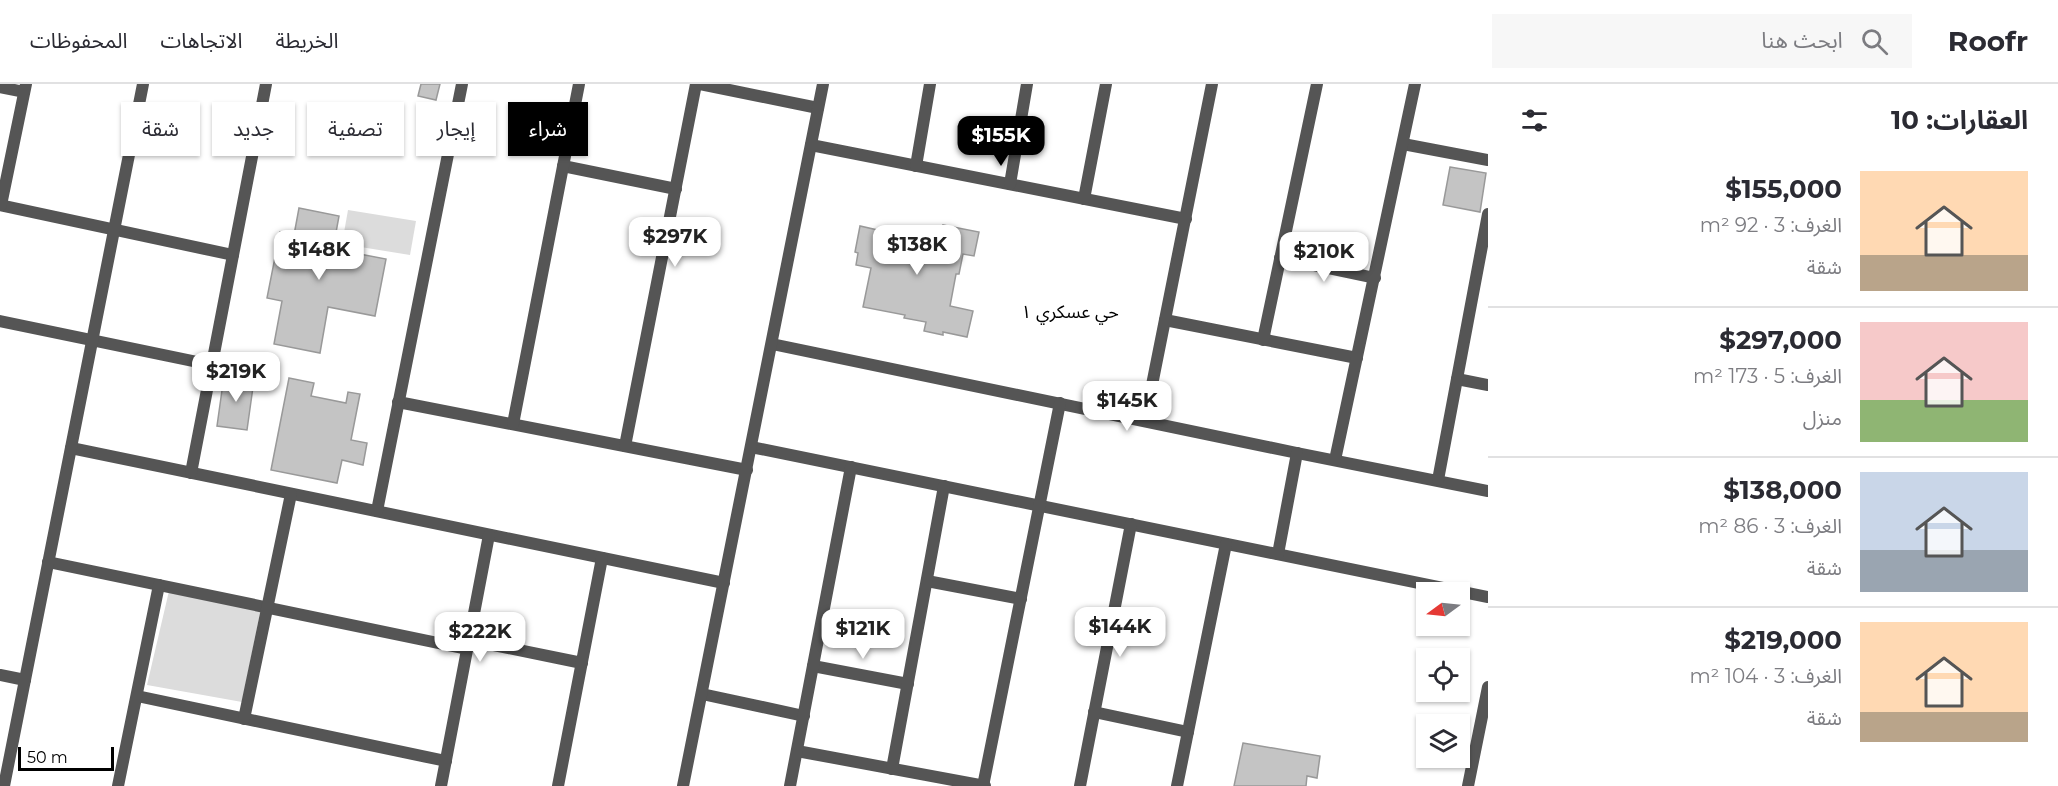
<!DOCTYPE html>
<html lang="ar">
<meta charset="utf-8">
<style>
body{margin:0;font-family:Montserrat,"Noto Sans Arabic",sans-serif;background:#f7f7f7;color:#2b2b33;direction:rtl;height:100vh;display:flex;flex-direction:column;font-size:22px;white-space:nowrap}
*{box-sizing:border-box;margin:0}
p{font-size:20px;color:#7c7c81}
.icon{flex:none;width:33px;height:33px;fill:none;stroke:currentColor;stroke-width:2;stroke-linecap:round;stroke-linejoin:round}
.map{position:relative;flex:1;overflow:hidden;direction:ltr}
.panel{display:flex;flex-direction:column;background:#fff;width:570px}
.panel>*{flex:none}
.top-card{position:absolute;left:18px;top:18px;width:570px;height:54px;direction:rtl;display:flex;gap:12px}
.needle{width:39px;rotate:255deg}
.tools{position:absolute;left:1416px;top:498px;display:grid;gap:12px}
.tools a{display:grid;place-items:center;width:54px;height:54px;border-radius:0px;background:#fff;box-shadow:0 2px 4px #0004;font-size:30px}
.scale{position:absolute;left:18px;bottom:15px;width:96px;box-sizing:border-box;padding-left:6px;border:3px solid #000;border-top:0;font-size:16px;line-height:21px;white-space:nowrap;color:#000;-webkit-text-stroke:4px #fff;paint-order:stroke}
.price{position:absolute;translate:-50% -51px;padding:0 14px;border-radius:12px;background:#fff;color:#222;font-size:20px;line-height:39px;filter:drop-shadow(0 2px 3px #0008)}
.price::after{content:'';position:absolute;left:50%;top:36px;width:18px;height:14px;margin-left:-9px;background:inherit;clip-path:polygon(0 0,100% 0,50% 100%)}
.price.active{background:#000;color:#fff}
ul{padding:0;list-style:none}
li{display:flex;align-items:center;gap:18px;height:150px;padding:0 30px}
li+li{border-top:2px solid #e1e1e2}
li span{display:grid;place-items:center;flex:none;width:168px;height:120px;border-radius:0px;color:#555}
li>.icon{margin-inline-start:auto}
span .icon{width:72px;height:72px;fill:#fffc;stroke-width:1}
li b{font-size:26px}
h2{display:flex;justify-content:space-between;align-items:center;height:72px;padding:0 30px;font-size:26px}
.pill{padding:0 21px;border-radius:0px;background:#fff;box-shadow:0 2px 4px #0004;font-size:21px;line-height:54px}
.pill.active{background:#000;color:#fff}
header{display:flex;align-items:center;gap:36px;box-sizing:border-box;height:84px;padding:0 30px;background:#fff;border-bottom:2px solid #e1e1e2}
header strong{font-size:28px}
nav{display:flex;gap:33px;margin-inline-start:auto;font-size:21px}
.search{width:420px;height:54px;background:#f7f7f7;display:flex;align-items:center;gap:15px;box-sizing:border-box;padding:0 21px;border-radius:0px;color:#7c7c81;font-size:22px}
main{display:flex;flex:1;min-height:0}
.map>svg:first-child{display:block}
</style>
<header>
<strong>Roofr</strong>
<div class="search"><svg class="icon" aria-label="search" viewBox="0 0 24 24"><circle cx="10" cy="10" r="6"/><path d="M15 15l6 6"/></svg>ابحث هنا</div>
<nav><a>الخريطة</a><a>الاتجاهات</a><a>المحفوظات</a></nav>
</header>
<main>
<section class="panel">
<h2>العقارات: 10<svg class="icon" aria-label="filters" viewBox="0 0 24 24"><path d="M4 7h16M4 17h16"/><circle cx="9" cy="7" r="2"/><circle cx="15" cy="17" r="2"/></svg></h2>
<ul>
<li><span style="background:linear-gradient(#ffd9b3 70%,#b9a48a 0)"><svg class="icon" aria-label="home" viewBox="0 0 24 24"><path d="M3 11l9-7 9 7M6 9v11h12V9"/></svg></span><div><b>$155,000</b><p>الغرف: 3 · 92 m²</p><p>شقة</p></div></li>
<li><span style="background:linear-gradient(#f6c9c9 65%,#8fb573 0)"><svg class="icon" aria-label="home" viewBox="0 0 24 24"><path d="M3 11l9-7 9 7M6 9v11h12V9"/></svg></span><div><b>$297,000</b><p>الغرف: 5 · 173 m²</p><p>منزل</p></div></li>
<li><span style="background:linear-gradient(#c9d6e8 65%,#9aa5b1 0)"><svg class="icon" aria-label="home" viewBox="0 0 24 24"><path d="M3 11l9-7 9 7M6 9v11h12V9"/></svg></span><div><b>$138,000</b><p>الغرف: 3 · 86 m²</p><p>شقة</p></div></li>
<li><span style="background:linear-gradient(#ffd9b3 75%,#b9a48a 0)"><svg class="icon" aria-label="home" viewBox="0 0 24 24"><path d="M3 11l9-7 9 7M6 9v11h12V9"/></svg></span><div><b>$219,000</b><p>الغرف: 3 · 104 m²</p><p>شقة</p></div></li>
</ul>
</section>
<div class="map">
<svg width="1488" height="702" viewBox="0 0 1488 702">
<rect width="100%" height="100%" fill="#fff"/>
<g fill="#dcdcdc">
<path d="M348 126 416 137 410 171 342 160Z"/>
<path d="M169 507 261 524 242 618 147 601Z"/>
</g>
<g fill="#c4c4c4" stroke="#999" stroke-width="1.5">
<path d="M421 0H440L436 16 418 12Z"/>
<path d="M1450 83 1486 89 1480 128 1443 121Z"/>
<path d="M299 124 339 132 333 165 386 175 375 232 328 223 320 269 274 260 282 217 267 214 280 148 294 151Z"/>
<path d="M943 141 979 148 974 172 963 170 959 190H956L950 222 973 227 967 253 943 248V251L924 247 926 238 904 234 905 231 863 223 871 184 856 181 858 169 855 168 860 142 939 160Z"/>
<path d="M224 292 254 296 247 346 217 342Z"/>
<path d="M289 294 314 299 311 312 346 319 348 308 360 310 351 356 367 359 363 381 342 376 337 399 271 386Z"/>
<path d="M1243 659 1320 672 1317 694 1307 692 1306 702H1234Z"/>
</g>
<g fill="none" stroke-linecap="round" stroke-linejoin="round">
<g stroke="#555" stroke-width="12">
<path d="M700 0 818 24"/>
<path d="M0 3 24 8"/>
<path d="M1403 60 1488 76"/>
<path d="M811 61 1186 135"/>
<path d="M563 82 676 105"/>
<path d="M916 82 930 0"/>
<path d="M1010 100 1027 0"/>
<path d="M1084 115 1106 0"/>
<path d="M0 121 233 171"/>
<path d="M1 121 26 0"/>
<path d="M1280 174 1375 194"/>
<path d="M1165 236 1357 274"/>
<path d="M0 237 212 281"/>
<path d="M1263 256 1317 0"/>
<path d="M772 260 1297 369 1488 407"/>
<path d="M1457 295 1488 301"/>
<path d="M398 318 747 386"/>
<path d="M1145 336 1212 0"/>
<path d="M513 340 579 0"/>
<path d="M625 362 696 0"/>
<path d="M751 363 1488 513"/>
<path d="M71 364 724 499"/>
<path d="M1335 376 1415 0"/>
<path d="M191 389 266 0"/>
<path d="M1438 396 1488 130"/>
<path d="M377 427 462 0"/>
<path d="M1278 470 1297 369"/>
<path d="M48 478 467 565"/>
<path d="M927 497 1021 515"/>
<path d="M469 556 582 579"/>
<path d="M813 582 908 600"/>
<path d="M0 591 25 596"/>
<path d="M702 610 804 632"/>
<path d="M137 612 446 677"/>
<path d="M1094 628 1188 648"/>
<path d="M244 635 291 410"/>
<path d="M797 667 985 702"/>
<path d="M892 685 944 402"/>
<path d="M4 702 143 0"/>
<path d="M118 702 159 501"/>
<path d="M441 702 489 451"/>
<path d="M558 702 602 474"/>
<path d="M683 702 823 0"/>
<path d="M790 702 851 383"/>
<path d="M983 702 1060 319"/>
<path d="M1080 702 1131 440"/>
<path d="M1177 702 1226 460"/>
<path d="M1468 702 1488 603"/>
</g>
</g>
<g text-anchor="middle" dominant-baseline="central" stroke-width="5" stroke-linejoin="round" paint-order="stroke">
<g font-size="18" fill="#000" stroke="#fff">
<text x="1070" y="228">حي عسكري ١</text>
</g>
</g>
</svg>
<div class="tools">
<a><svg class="needle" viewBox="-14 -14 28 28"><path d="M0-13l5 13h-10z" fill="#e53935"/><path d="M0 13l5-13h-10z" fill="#7c7c81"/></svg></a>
<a><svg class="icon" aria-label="locate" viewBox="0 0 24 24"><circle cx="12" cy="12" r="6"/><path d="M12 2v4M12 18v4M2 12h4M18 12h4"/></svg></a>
<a><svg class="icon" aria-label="layers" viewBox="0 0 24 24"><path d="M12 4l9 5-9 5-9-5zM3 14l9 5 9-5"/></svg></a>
</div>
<div class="scale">50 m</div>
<b class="price active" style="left:1001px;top:83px">$155K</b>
<b class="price" style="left:675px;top:184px">$297K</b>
<b class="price" style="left:917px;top:192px">$138K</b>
<b class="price" style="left:319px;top:197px">$148K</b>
<b class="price" style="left:1324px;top:199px">$210K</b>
<b class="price" style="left:236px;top:319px">$219K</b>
<b class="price" style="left:1127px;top:348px">$145K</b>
<b class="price" style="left:1120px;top:574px">$144K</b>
<b class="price" style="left:863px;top:576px">$121K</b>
<b class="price" style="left:480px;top:579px">$222K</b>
<div class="top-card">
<a class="pill active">شراء</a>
<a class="pill">إيجار</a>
<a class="pill">تصفية</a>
<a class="pill">جديد</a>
<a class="pill">شقة</a>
</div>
</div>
</main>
